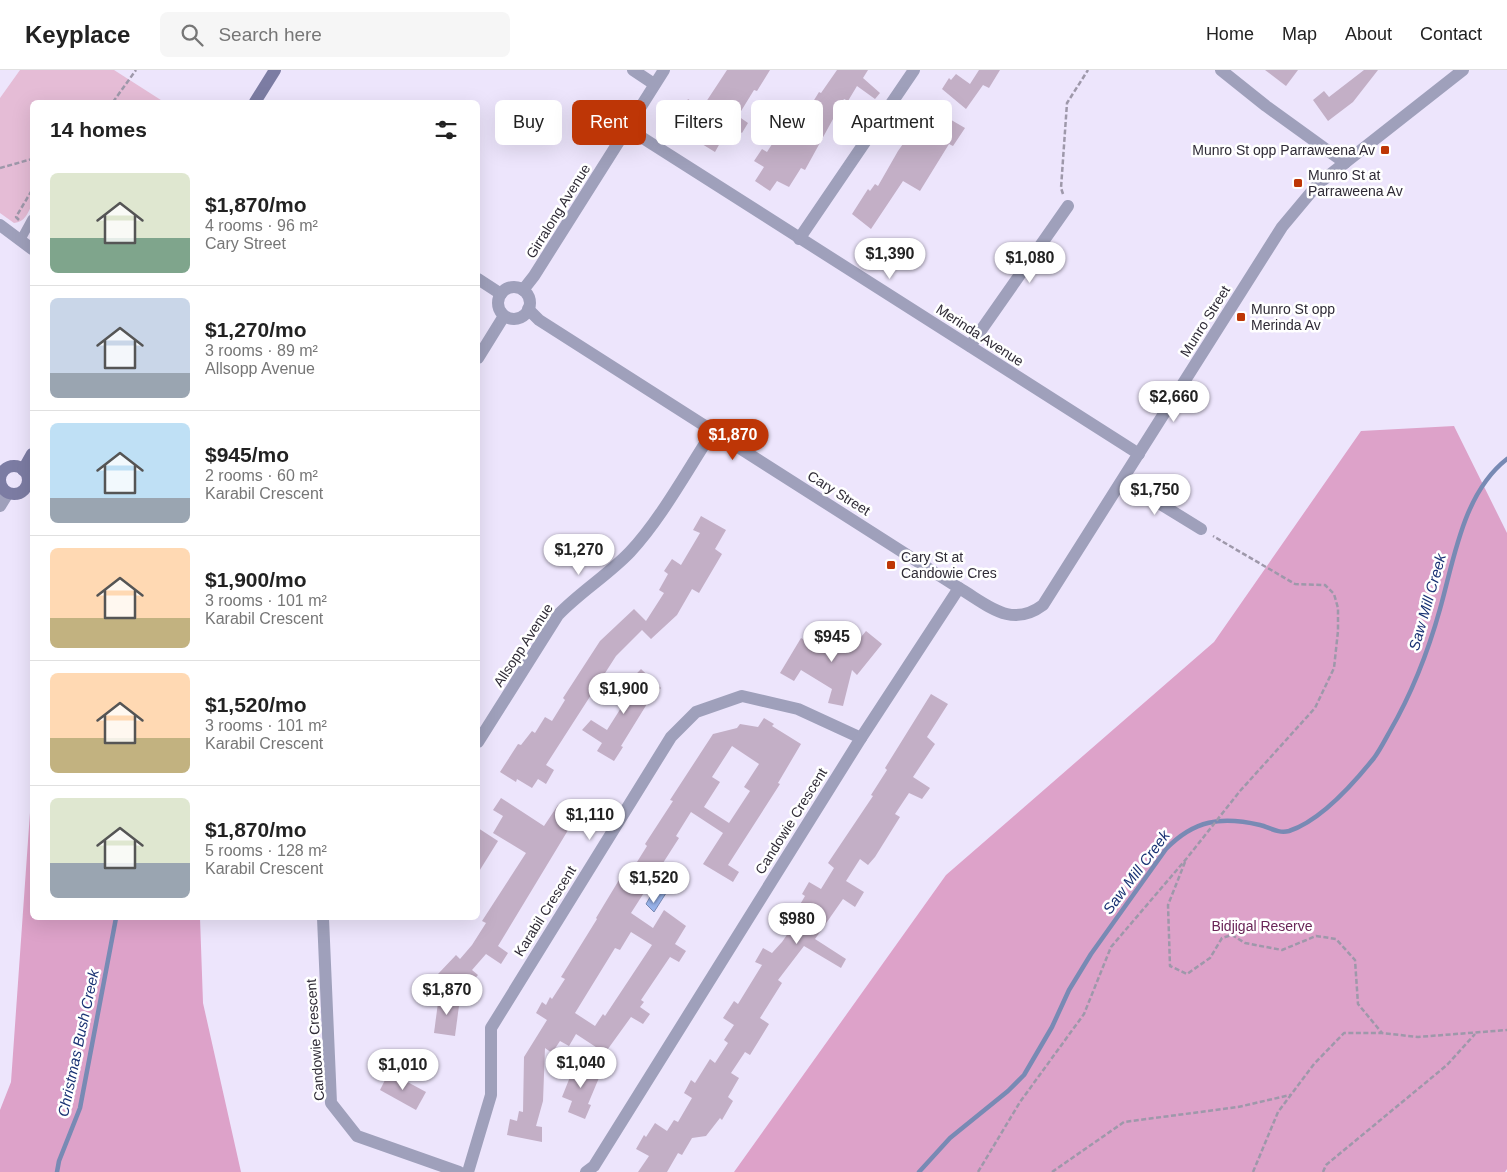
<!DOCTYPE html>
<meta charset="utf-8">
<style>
body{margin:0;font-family:Arial,sans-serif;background:#f6f6f6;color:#222;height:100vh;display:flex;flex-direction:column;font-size:19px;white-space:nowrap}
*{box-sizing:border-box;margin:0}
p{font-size:16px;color:#767676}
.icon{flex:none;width:28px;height:28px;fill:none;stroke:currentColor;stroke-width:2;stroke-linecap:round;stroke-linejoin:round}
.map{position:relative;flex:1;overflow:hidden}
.panel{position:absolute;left:30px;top:30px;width:450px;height:820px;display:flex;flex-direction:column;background:#fff;border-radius:8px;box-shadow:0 5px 20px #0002}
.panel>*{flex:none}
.top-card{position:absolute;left:495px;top:30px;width:475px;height:45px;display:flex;gap:10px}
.price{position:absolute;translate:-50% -42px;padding:0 11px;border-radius:18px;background:#fff;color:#222;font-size:16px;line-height:32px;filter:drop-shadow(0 1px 2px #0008)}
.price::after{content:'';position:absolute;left:50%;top:30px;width:15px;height:11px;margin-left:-8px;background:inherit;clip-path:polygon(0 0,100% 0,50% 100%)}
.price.on{background:#be3606;color:#fff}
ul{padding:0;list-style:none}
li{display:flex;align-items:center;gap:15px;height:125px;padding:0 20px}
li+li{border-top:1px solid #e0e0e0}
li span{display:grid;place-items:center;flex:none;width:140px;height:100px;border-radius:8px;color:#555}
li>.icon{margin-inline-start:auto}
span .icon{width:60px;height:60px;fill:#fffc;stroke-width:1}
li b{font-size:21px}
h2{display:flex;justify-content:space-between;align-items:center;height:60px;padding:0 20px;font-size:21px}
.tag{padding:0 18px;border-radius:8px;background:#fff;box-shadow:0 5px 20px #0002;font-size:18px;line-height:45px}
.tag.on{background:#be3606;color:#fff}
header{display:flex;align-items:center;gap:30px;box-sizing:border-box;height:70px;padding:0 25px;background:#fff;border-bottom:1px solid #e0e0e0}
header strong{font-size:24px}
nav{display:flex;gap:28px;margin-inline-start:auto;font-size:18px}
.search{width:350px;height:45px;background:#f6f6f6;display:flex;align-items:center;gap:12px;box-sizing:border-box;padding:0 18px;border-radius:8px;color:#767676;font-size:19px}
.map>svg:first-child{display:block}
</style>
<header>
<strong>Keyplace</strong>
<div class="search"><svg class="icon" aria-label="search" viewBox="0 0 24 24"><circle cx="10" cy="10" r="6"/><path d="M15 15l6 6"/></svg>Search here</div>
<nav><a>Home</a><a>Map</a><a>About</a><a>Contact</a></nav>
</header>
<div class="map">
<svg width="1507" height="1102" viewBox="0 0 1507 1102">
<rect width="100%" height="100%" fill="#ede5fc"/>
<path fill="#e5bcd6" d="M20 0H114L164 32H32V135C27 144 25 152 14 153L0 143V28Z"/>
<g fill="#dda2c9">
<path d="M1454 356 1507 463V1099L1505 1102H734L946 805 1214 572 1361 361Z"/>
<path d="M32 714V848H200L203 933 241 1102H0V1040L11 1012Z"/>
</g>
<path fill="#97b2ea" stroke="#788ab4" d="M657 815H660L668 820 654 842 646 834Z"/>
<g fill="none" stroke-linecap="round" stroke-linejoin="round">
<g stroke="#788ab4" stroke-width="4.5">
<path d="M57 1102 59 1091 80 1038 116 848"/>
<path d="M919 1102 950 1068 1008 1021 1024 1005 1052 957 1069 920 1091 884 1166 779C1194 750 1221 746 1260 755 1269 757 1278 764 1289 761 1320 751 1354 713 1374 688 1380 680 1385 670 1390 661 1412 623 1428 582 1440 539 1454 490 1463 423 1507 389"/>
</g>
</g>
<g fill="#c3afc6" fill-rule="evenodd">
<path d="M727 0H770L757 21 754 20 738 46 748 53 742 63 730 55 715 82 684 63 689 53 679 45 688 29 702 38Z"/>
<path d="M837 0H868L863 8 880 23 875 29 857 16 848 31 844 29 805 100 801 98 789 117 777 111 770 121 755 111 764 97 754 91 762 79 767 82 788 49 800 53 819 22 821 23Z"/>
<path d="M979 0H1000L989 18 983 15 966 39 942 19 949 8 951 10 956 4 970 14Z"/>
<path d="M1265 0H1298L1286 16Z"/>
<path d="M1364 0H1378L1353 32 1328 51 1313 30 1324 21 1329 27Z"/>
<path d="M929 37 965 58 953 76 949 74 920 121 903 111 871 159 852 144 868 119 870 121 875 114 878 116 898 81Z"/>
<path d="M701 446 726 460 715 479 722 484 699 523 692 519 677 545 651 569 642 560 616 586 546 695 554 700 546 714 538 709 532 718 517 709 516 712 500 702 518 674 521 675 532 661 535 663 545 647 552 651 565 630 563 628 600 571 634 539 646 551 664 523 659 520 668 504 664 501 672 489 681 495 700 463 693 460Z"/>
<path d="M866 561 882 574 857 605 852 600 843 636 828 633 832 619 801 600 794 611 780 603 801 568 824 582 826 573 839 577 849 566 856 573Z"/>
<path d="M641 599 661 618 650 629 621 676 623 677 614 691 597 681 602 673 582 660 591 650 607 660 626 630 618 623Z"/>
<path d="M931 624 948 634 927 667 935 674 913 707 930 718 922 729 909 723 895 744 900 747 875 787 868 795 860 789 846 811 864 822 855 837 843 829 815 869 846 889 841 898 804 876 778 910 782 913 760 948 769 954 750 985 745 982 731 1003 739 1008 728 1027 733 1031 722 1050 720 1048 706 1066 692 1068 682 1085 678 1083 667 1102H638L649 1086 636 1079 644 1065 646 1067 655 1053 667 1061 674 1050 678 1052 692 1028 684 1023 691 1010 695 1013 710 989 715 993 728 973 724 970 734 955 723 948 734 931 738 934 762 895 755 892 763 878 772 883 782 872 800 846 795 843 805 826 802 824 809 812 821 819 834 798 828 793 873 726 871 725 887 700 885 698Z"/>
<path d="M764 648 774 654 772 656 801 674 778 713 780 714 728 795 739 802 733 812 703 794 723 763 691 742 676 766 679 768 631 843 653 858 664 840 686 856 675 874 686 881 679 892 670 887 641 930 644 932 640 937 650 944 643 954 631 947 605 983 576 964 569 976 560 971 552 983 545 978 543 1031 536 1056 542 1057V1072L507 1065 510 1049 517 1051 519 1041 523 1042 524 987 547 950 536 943 542 932 546 935 550 927 552 929 565 909 561 907 597 849 596 848 622 805 627 808 647 776 645 774 673 731 670 730 713 664 737 658 740 654 758 657ZM732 676 759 694 744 717 750 721 729 753 704 737 720 712 712 707ZM631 862 652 875 605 946 603 944 595 956 575 943 615 878 620 880Z"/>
<path d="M501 728 544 756 558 735 576 747 498 876 508 883 501 894 486 884 472 900 478 905 461 924 438 904 456 885 460 889 472 875 486 853 482 851 526 783 493 763 503 746 493 740Z"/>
<path d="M478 758 498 771 478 803Z"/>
<path d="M439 925 460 928 455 966 434 963Z"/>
<path d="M576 992 601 1003 588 1034 591 1035 585 1049 568 1042 572 1031 562 1027Z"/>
<path d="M389 1002 426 1022 416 1040 380 1020Z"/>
</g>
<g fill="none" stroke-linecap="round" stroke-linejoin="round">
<g stroke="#9e98aa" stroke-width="2.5" stroke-dasharray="5 2.5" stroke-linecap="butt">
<path d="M113 32 136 0"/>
<path d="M0 98 32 89"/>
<path d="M1063 124 1061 118 1067 33 1088 0"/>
<path d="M19 150 16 147 32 120"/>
<path d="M1185 792 1168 835 1170 896 1187 904 1210 888 1222 868 1232 865 1245 873 1282 880 1316 866 1336 869 1355 890 1358 934 1382 963"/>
<path d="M978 1102 1020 1032 1084 944 1111 877 1187 788 1240 721 1315 638 1334 598 1338 561V538L1334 524 1325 515 1295 514 1213 466"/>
<path d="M1052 1102 1124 1052 1238 1037 1290 1025"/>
<path d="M1253 1102 1278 1042 1314 994 1344 963H1382L1418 967 1507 960"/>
<path d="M1323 1102 1326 1095 1447 995 1475 964"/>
</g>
<path stroke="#9fa0bb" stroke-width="9" d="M20 171 32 149"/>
<g stroke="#9fa0bb" stroke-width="12">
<path d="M633 0 654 14"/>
<path d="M1221 0 1266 36 1345 93"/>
<path d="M627 58 1139 384"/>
<path d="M0 155 32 179"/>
<path d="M799 169 914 0"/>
<path d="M478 209 501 224"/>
<circle cx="514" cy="233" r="16"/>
<path d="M523 220 534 206 664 0"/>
<path d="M528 239 539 250 959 518C988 535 1011 559 1043 535L1282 157 1318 114 1463 0"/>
<path d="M970 276 1068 136"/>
<path d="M478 288 504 246"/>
<path d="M1123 411 1201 459"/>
<path d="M0 436 8 423"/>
<path d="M478 672 558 545C580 522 608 505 630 482 661 449 688 399 713 361"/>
<path d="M323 848 331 1033 357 1066 459 1102"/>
<path d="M468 1102 491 1025V958L671 667 696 642 742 626 798 639 861 668"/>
<path d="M586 1102 594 1096 861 668 959 518"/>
</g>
<g stroke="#7c7ca3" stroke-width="12">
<path d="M255 32 275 0"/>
<circle cx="14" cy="410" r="14"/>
<path d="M23 400 32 384"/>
</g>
</g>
<g fill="#be3606" stroke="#fff" stroke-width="2">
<rect x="1380" y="75" width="10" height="10" rx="2.5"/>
<rect x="1293" y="108" width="10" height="10" rx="2.5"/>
<rect x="1236" y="242" width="10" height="10" rx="2.5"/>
<rect x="886" y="490" width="10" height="10" rx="2.5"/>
</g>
<g text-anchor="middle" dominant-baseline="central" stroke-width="5" stroke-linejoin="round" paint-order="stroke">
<g font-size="14" fill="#2f2b36" stroke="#fff" text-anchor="start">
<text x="1375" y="80" text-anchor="end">Munro St opp Parraweena Av</text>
<text x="1308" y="105">Munro St at<tspan x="1308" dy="16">Parraweena Av</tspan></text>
<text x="1251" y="239">Munro St opp<tspan x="1251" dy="16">Merinda Av</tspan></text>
<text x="901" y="487">Cary St at<tspan x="901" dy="16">Candowie Cres</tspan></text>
</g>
<g font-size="14" fill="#2f2b36" stroke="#fff">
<text transform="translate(558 141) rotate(-58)">Girralong Avenue</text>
<text transform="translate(1205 251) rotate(-58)">Munro Street</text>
<text transform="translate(980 265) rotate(33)">Merinda Avenue</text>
<text transform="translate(839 423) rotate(32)">Cary Street</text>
<text transform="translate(523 575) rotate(-57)">Allsopp Avenue</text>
<text transform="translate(791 751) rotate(-58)">Candowie Crescent</text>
<text transform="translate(545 841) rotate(-58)">Karabil Crescent</text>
<text transform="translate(315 970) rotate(-94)">Candowie Crescent</text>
</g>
<g font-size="14" fill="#692557" stroke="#fff">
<text x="1262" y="856">Bidjigal Reserve</text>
</g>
<g font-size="15" font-style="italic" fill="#1a3374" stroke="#fff">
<text transform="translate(1427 532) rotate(-74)">Saw Mill Creek</text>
<text transform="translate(1136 802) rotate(-53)">Saw Mill Creek</text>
<text transform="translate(78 973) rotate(-78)">Christmas Bush Creek</text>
</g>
</g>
</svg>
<b class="price" style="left:890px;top:210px">$1,390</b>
<b class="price" style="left:1030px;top:214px">$1,080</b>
<b class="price" style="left:1174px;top:353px">$2,660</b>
<b class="price on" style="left:733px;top:391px">$1,870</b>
<b class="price" style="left:1155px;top:446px">$1,750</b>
<b class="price" style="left:579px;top:506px">$1,270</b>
<b class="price" style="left:832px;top:593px">$945</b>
<b class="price" style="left:624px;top:645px">$1,900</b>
<b class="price" style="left:590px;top:771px">$1,110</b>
<b class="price" style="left:654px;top:834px">$1,520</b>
<b class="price" style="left:797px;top:875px">$980</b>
<b class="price" style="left:447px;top:946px">$1,870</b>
<b class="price" style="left:581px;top:1019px">$1,040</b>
<b class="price" style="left:403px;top:1021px">$1,010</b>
<div class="top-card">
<a class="tag">Buy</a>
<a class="tag on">Rent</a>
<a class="tag">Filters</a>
<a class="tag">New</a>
<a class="tag">Apartment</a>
</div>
<section class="panel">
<h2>14 homes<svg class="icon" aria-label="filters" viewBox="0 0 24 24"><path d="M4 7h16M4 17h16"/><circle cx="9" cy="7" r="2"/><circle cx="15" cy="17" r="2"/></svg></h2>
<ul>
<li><span style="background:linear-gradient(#dfe7d0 65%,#7fa58c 0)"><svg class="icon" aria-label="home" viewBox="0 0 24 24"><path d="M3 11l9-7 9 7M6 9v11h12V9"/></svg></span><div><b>$1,870/mo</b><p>4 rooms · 96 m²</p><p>Cary Street</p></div></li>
<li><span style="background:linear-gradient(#c9d6e8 75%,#9aa5b1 0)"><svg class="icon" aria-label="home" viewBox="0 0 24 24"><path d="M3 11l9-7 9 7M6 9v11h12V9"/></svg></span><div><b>$1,270/mo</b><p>3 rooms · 89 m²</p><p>Allsopp Avenue</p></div></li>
<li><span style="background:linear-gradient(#bfe0f5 75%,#9aa5b1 0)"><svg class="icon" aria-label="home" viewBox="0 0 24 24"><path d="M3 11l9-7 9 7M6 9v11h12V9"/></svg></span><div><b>$945/mo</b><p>2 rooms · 60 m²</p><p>Karabil Crescent</p></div></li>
<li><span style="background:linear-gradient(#ffd9b3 70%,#c2b280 0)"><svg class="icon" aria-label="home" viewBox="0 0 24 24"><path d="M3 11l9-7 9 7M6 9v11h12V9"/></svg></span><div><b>$1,900/mo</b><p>3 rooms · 101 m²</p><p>Karabil Crescent</p></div></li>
<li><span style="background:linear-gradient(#ffd9b3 65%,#c2b280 0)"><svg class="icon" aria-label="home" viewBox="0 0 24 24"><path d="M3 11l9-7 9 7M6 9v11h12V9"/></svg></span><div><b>$1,520/mo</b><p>3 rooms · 101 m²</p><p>Karabil Crescent</p></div></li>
<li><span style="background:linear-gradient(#dfe7d0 65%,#9aa5b1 0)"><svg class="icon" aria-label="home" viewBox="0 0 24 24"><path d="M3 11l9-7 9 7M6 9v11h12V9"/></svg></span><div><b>$1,870/mo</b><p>5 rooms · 128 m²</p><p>Karabil Crescent</p></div></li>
</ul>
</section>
</div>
